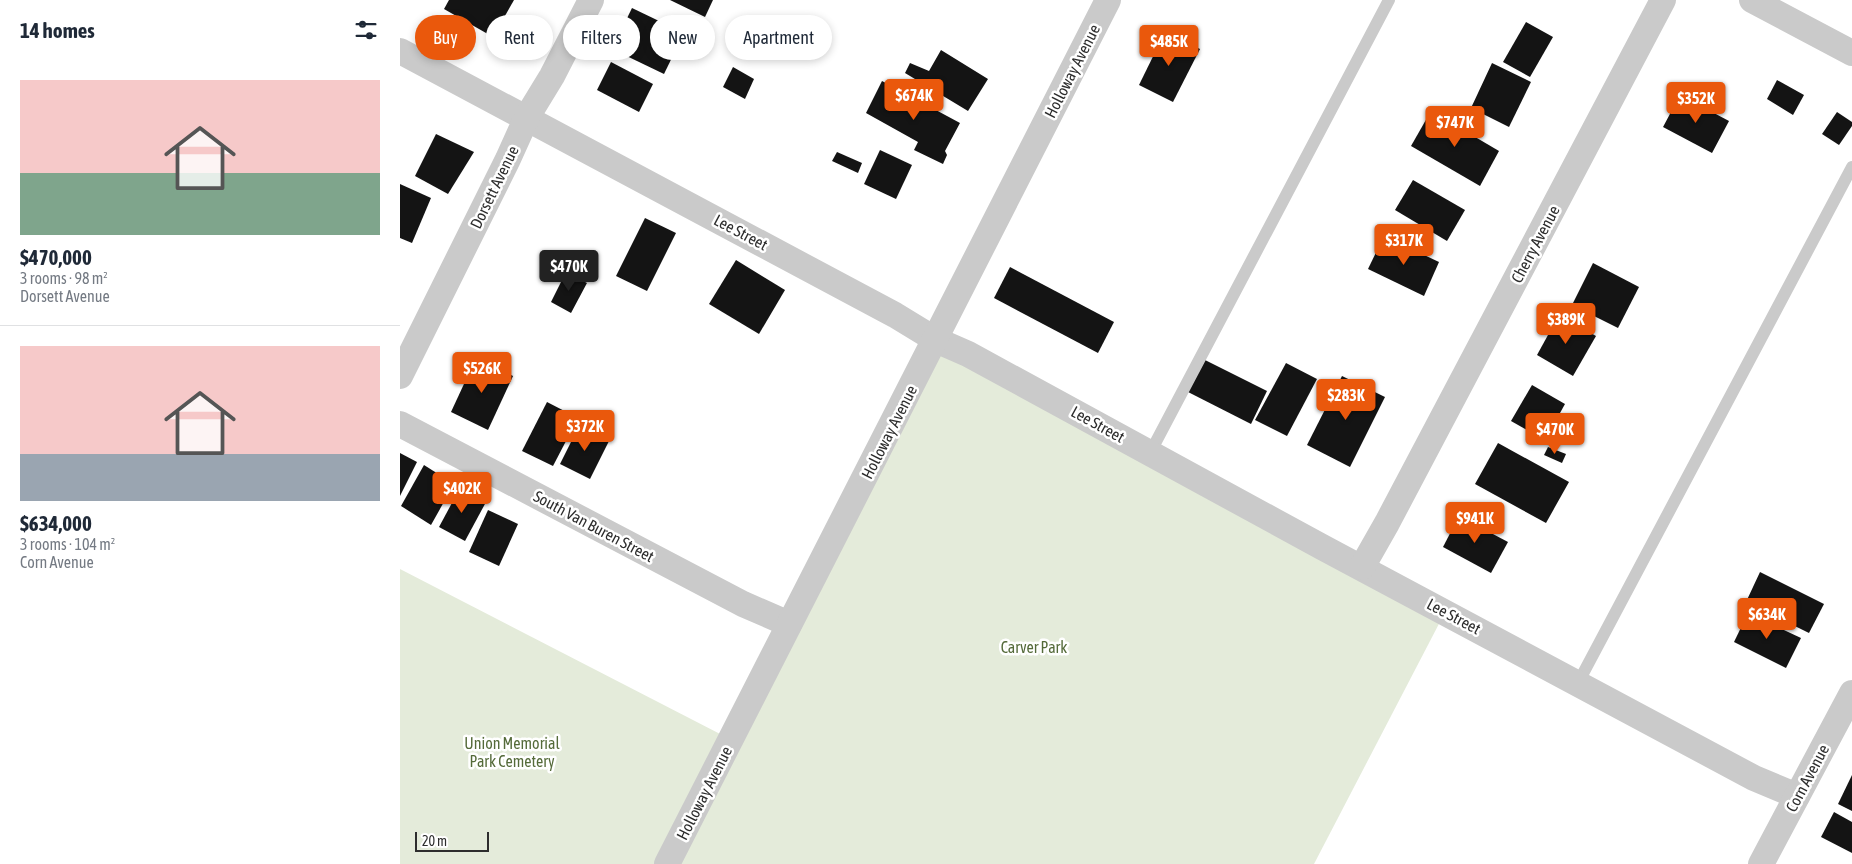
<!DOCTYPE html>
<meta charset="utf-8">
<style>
body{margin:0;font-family:"Asap Condensed",sans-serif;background:#f6f6f7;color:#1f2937;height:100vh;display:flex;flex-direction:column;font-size:19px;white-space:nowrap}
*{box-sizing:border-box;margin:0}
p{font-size:16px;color:#747a83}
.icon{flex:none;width:28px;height:28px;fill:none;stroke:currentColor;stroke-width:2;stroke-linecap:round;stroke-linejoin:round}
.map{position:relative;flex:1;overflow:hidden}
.sheet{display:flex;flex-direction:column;background:#fff;width:400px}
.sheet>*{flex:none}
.top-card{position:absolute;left:15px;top:15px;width:475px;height:45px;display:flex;gap:10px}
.scale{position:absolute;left:15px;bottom:12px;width:74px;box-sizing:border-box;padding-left:5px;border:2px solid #2d2d2d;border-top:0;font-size:14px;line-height:18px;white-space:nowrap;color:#2d2d2d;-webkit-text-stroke:4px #fff;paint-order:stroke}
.price{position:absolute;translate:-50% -42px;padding:0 11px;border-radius:5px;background:#ea580c;color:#fff;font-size:16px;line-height:32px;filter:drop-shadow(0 1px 2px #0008)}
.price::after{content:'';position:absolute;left:50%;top:30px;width:15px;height:11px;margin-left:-8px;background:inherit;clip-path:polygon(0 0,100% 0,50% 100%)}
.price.current{background:#222;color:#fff}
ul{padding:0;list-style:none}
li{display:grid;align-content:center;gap:10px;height:265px;padding:0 20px}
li+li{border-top:1px solid #e0e1e3}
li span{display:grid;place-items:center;height:155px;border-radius:0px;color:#555}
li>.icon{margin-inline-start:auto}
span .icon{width:90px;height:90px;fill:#fffc;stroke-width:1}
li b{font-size:21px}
h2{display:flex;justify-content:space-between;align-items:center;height:60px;padding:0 20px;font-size:21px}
.tag{padding:0 18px;border-radius:22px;background:#fff;box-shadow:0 2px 8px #0003;font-size:18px;line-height:45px}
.tag.current{background:#ea580c;color:#fff}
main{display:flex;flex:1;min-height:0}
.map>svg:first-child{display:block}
</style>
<main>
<section class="sheet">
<h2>14 homes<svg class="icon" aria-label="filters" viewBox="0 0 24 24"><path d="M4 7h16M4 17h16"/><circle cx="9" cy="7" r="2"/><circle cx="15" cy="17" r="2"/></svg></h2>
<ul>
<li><span style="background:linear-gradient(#f6c9c9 60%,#7fa58c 0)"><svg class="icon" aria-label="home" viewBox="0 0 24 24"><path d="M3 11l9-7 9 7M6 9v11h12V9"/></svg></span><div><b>$470,000</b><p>3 rooms · 98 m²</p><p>Dorsett Avenue</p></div></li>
<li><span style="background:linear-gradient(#f6c9c9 70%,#9aa5b1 0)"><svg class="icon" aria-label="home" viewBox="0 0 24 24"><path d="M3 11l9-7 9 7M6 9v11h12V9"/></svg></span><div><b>$634,000</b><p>3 rooms · 104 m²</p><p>Corn Avenue</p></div></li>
</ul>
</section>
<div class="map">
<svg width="1452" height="864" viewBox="0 0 1452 864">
<rect width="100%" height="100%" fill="#fff"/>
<g fill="#e4ebda">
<path d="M541 352 1042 618 914 864H279Z"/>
<path d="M0 569 324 736 258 864H0Z"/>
</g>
<g fill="#141414">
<path d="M49 0H114L93 37 44 9Z"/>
<path d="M270 0H313L305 17Z"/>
<path d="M232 8 284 33 264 74 212 49Z"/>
<path d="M1126 22 1153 37 1130 77 1103 62Z"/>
<path d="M765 32 800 49 773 102 739 85Z"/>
<path d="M541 50 588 79 568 111 505 73 510 63 529 71Z"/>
<path d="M211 62 253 84 239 112 197 90Z"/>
<path d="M1092 63 1131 82 1109 127 1071 108Z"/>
<path d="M333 67 354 79 345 99 323 87Z"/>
<path d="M1377 80 1404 95 1393 115 1367 99Z"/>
<path d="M482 81 560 123 545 151 547 155 543 164 514 150 518 142 466 113Z"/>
<path d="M1280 95 1329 121 1312 153 1263 127Z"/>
<path d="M1031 111 1099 151 1080 186 1011 146Z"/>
<path d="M1437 112 1452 122V126L1439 145 1422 134Z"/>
<path d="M36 134 74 152 48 194 15 176Z"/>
<path d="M480 150 512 165 496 199 464 184Z"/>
<path d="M437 152 462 163 458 173 432 161Z"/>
<path d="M1013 180 1065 210 1047 241 995 210Z"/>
<path d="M0 184 31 198 12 243 0 238Z"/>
<path d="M245 218 276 233 247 291 216 276Z"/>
<path d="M984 236 1039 262 1024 296 968 269Z"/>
<path d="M336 260 385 290 359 334 309 304Z"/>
<path d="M1193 263 1239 287 1218 328 1172 305Z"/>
<path d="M610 267 714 322 698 353 594 298Z"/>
<path d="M166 272 187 283 171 313 151 302Z"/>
<path d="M1159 315 1196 336 1173 376 1137 355Z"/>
<path d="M76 358 113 376 88 430 51 412Z"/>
<path d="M805 360 867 391 851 424 788 392Z"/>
<path d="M886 363 917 379 887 436 855 420Z"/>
<path d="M942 376 985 397 950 467 907 445Z"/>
<path d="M1132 385 1165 404 1145 440 1111 421Z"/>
<path d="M147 402 178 418 153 466 122 451Z"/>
<path d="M180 424 210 439 190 479 160 464Z"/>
<path d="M1098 443 1169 482 1146 523 1075 484Z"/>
<path d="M1148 447 1166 454 1162 463 1144 455Z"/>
<path d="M0 453 17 462 0 496Z"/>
<path d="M24 465 54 484 31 525 1 506Z"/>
<path d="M60 488 86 502 65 541 39 527Z"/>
<path d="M88 510 118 524 99 566 69 552Z"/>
<path d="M1059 516 1108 542 1091 573 1043 547Z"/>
<path d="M1360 572 1424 604 1409 633 1346 602Z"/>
<path d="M1348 613 1401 638 1386 668 1334 642Z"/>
<path d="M1452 775V811L1438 804Z"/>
<path d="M1434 812 1452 822V853L1421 837Z"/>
</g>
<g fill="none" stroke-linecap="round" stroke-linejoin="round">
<g stroke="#cacaca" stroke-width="12">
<path d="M750 453 989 0"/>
<path d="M1178 683 1452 167"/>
</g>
<g stroke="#cacaca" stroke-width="26">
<path d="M1352 0 1452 53"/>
<path d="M0 51 495 315 536 340 568 354 922 547 1354 778 1397 796"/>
<path d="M0 376 108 159 127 117 152 76 191 0"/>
<path d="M0 424 343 604 389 624"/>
<path d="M962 567 987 523 1263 0"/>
<path d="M267 864 708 0"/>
<path d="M1361 864 1452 693"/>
</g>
</g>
<g text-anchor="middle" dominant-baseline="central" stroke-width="5" stroke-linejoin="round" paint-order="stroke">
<g font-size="16" fill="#2d2d2d" stroke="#fff">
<text transform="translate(672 71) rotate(-63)">Holloway Avenue</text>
<text transform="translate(94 187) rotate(-64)">Dorsett Avenue</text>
<text transform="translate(341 232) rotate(28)">Lee Street</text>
<text transform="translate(1135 244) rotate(-62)">Cherry Avenue</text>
<text transform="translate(698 424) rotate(29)">Lee Street</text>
<text transform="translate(489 432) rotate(-63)">Holloway Avenue</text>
<text transform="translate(194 526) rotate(28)">South Van Buren Street</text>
<text transform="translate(1054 616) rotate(28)">Lee Street</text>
<text transform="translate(1407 778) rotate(-62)">Corn Avenue</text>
<text transform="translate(304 793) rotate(-63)">Holloway Avenue</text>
</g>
<g font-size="16" fill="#546a39" stroke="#fff">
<text x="634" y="647">Carver Park</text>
<text x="112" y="743">Union Memorial<tspan x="112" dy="18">Park Cemetery</tspan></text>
</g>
</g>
</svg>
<div class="scale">20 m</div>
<b class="price" style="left:769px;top:67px">$485K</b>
<b class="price" style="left:514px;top:121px">$674K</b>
<b class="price" style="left:1296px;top:124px">$352K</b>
<b class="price" style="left:1055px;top:148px">$747K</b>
<b class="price" style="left:1004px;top:266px">$317K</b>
<b class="price current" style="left:169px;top:292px">$470K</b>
<b class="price" style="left:1166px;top:345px">$389K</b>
<b class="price" style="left:82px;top:394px">$526K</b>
<b class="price" style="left:946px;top:421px">$283K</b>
<b class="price" style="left:185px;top:452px">$372K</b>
<b class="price" style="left:1155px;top:455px">$470K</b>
<b class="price" style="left:62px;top:514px">$402K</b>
<b class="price" style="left:1075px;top:544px">$941K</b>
<b class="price" style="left:1367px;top:640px">$634K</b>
<div class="top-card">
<a class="tag current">Buy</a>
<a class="tag">Rent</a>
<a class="tag">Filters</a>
<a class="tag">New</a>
<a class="tag">Apartment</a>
</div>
</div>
</main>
